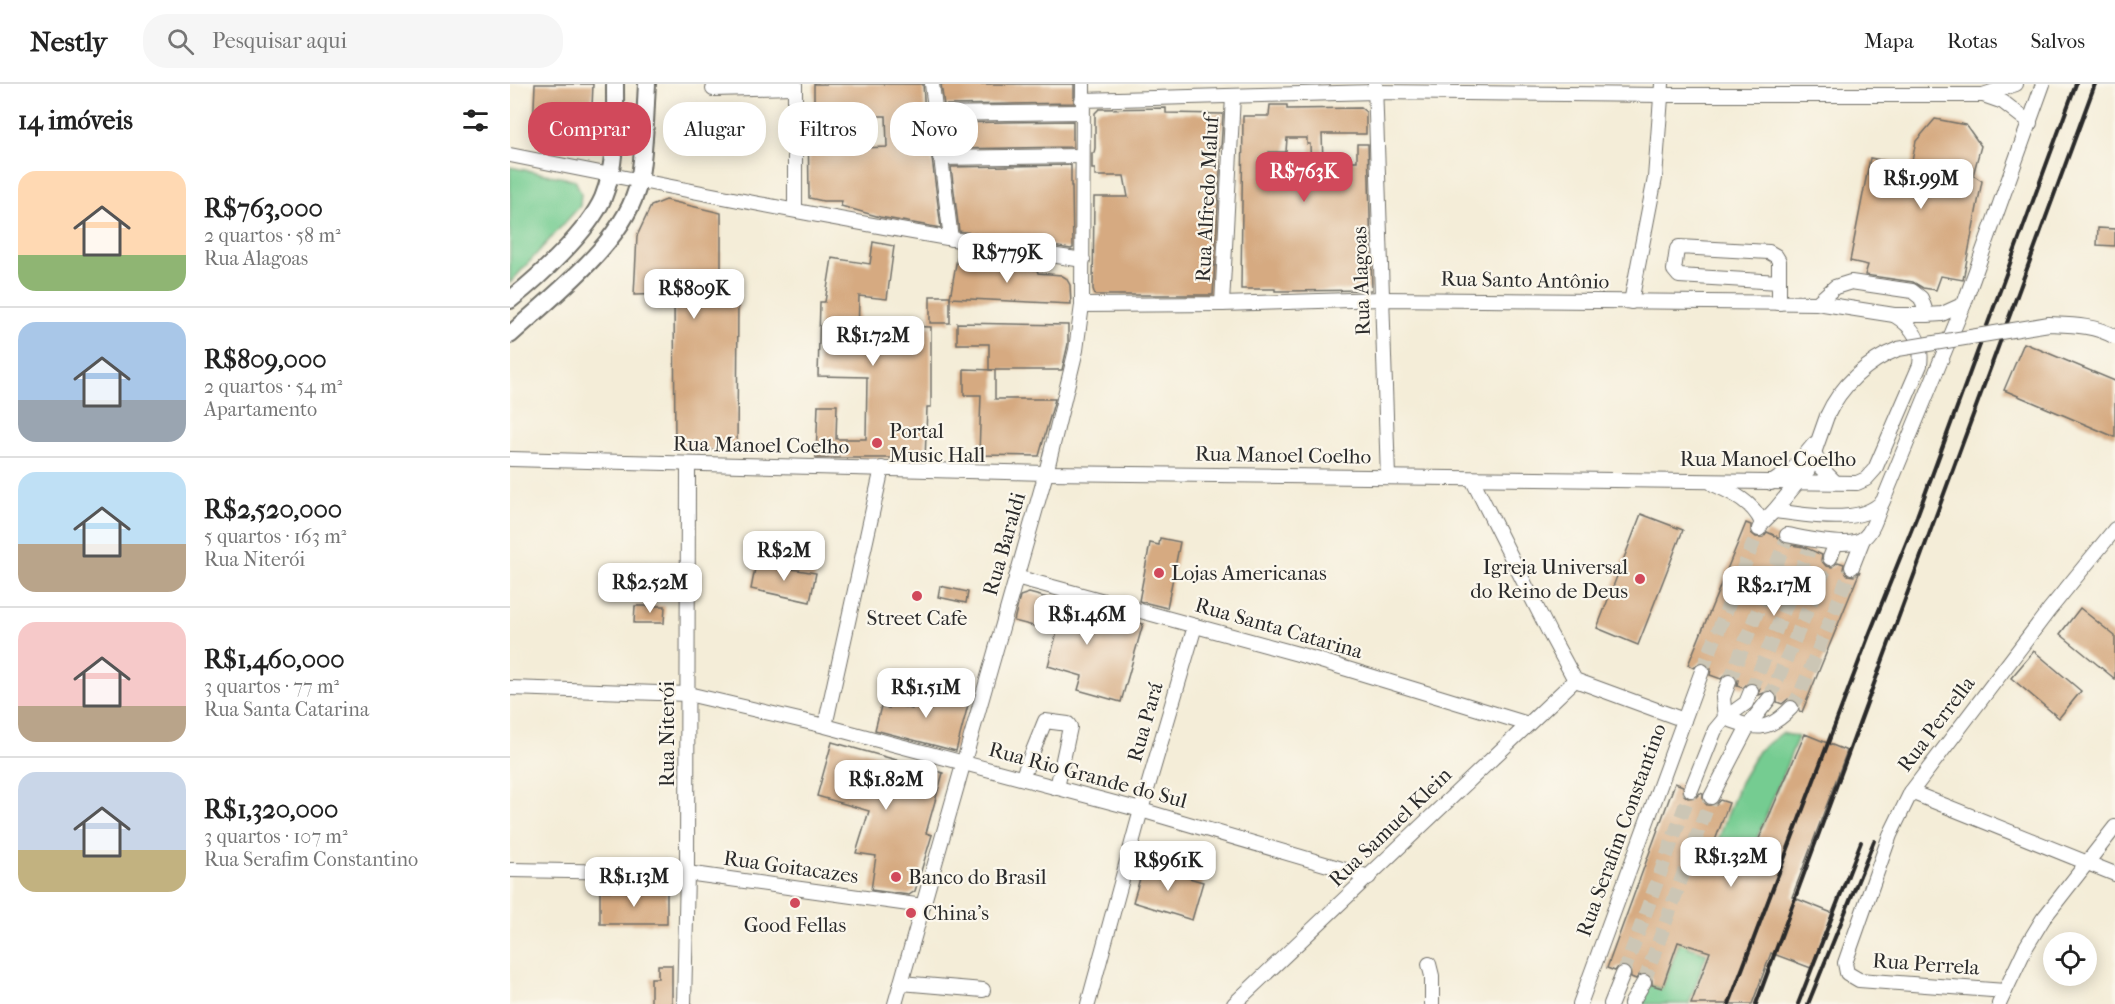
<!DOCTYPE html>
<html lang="pt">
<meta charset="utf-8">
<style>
body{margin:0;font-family:"IM FELL French Canon",serif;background:#f6f6f6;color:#222;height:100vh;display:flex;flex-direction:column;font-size:22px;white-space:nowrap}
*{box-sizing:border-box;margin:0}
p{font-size:20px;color:#767676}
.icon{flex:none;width:33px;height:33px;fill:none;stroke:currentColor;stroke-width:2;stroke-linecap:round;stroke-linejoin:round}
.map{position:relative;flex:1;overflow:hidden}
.drawer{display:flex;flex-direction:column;background:#fff;width:510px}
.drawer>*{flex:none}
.guide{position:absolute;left:18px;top:18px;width:570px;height:54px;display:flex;gap:12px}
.controls{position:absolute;left:1533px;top:848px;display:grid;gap:12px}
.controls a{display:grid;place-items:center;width:54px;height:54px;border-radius:50%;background:#fff;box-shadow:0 3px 15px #0003;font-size:30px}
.price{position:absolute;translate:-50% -51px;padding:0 14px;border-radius:12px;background:#fff;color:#222;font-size:20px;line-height:39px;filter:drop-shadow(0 2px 3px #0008)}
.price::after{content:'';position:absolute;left:50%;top:36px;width:18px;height:14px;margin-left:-9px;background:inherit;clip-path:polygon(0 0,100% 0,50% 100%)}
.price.selected{background:#d1495b;color:#fff}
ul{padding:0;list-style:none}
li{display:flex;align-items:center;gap:18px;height:150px;padding:0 18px}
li+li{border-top:2px solid #e0e0e0}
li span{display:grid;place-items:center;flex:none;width:168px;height:120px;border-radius:18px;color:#555}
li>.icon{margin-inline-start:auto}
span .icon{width:72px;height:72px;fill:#fffc;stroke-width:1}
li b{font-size:26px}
h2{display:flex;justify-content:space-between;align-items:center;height:72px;padding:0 18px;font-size:26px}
.pill{padding:0 21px;border-radius:24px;background:#fff;box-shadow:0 3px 15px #0003;font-size:21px;line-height:54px}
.pill.selected{background:#d1495b;color:#fff}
header{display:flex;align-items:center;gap:36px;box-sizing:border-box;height:84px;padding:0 30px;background:#fff;border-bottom:2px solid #e0e0e0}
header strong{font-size:28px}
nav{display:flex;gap:33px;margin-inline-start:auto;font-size:21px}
.search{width:420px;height:54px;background:#f6f6f6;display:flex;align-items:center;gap:15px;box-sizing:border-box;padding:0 21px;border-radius:24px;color:#767676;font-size:22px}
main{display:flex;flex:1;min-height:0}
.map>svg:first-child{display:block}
</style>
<header>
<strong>Nestly</strong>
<div class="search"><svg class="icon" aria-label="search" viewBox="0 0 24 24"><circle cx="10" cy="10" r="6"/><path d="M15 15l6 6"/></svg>Pesquisar aqui</div>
<nav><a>Mapa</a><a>Rotas</a><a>Salvos</a></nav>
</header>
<main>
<section class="drawer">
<h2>14 imóveis<svg class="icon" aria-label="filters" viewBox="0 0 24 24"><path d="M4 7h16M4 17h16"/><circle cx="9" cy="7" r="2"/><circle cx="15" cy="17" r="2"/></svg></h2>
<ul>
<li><span style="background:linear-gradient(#ffd9b3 70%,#8fb573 0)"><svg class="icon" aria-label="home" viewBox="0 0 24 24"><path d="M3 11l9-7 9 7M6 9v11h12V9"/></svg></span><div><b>R$763,000</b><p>2 quartos · 58 m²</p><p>Rua Alagoas</p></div></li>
<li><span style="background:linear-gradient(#a9c7e8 65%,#9aa5b1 0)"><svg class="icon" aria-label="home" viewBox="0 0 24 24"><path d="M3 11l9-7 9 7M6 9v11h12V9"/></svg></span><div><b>R$809,000</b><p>2 quartos · 54 m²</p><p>Apartamento</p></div></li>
<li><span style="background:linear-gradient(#bfe0f5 60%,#b9a48a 0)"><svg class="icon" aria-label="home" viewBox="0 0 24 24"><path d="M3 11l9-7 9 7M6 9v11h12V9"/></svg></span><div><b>R$2,520,000</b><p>5 quartos · 163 m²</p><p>Rua Niterói</p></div></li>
<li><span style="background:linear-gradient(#f6c9c9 70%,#b9a48a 0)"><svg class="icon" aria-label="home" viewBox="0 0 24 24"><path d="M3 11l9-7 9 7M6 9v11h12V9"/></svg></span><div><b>R$1,460,000</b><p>3 quartos · 77 m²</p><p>Rua Santa Catarina</p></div></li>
<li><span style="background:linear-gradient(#c9d6e8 65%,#c2b280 0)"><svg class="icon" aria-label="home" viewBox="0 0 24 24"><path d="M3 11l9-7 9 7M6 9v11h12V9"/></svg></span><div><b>R$1,320,000</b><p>3 quartos · 107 m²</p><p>Rua Serafim Constantino</p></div></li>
</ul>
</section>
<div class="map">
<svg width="1605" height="920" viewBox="0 0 1605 920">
<rect width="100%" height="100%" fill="#fbf7ec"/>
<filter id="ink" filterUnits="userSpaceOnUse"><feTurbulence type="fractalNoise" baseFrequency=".0167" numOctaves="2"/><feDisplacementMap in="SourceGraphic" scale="12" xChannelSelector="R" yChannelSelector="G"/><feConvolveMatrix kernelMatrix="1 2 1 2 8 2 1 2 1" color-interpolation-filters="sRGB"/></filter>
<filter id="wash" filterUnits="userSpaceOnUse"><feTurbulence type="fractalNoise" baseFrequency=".008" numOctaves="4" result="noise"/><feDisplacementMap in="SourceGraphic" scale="24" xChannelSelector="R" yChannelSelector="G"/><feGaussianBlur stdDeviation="1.35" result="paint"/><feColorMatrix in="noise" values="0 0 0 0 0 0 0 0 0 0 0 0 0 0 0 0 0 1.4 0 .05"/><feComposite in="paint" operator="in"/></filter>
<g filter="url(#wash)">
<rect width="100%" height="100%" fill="#f4edd8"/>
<g fill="#74cc91" stroke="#507c5e" stroke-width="1.5">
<path d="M0 83 65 96 71 109 70 122 0 199Z"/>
<path d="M1272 649 1288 653 1237 779 1210 772 1178 863 1197 869 1179 920H1127L1138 900 1152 905 1230 698 1248 667Z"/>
</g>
<g id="blocks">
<g fill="#d6aa81" fill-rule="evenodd">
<path d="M25 0H83L81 47H23Z"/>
<path d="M304 0H413L415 31 417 36 431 144 370 133 331 122 332 117H313L299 114 298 33H304ZM352 32H376L377 63 352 64Z"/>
<path d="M431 0H564V19L434 21Z"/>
<path d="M760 21H777V25L851 24 856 28V50H812L813 77H847V60H858L862 206 775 207H765V205H731L733 32H759ZM777 54H797V60H800L801 90H758L759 68H776Z"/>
<path d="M656 24V29L713 30 711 64H709L710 86 703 211H585L583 205 584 113H618L614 92H585V85H582V69H584L585 64V29L589 25Z"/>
<path d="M1425 35 1456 41 1471 62 1463 91 1472 97 1453 196 1431 192 1426 206 1413 204 1403 198 1355 191 1358 181 1340 177 1360 74 1401 82 1406 57Z"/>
<path d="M563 37V63L439 65 436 39Z"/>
<path d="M561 81V102H562L563 164 561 165 449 147 441 83Z"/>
<path d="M156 116 211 129V212H228L227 366 165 365 164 210 124 211 127 152 141 122Z"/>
<path d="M1588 144 1605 145V162L1587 161Z"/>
<path d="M363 158 384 162 377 215 349 212 348 255H390L391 242 421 243V323H417L415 377 384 376V374H306L308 321H327L326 355H356L357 293 308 292 310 218H315L322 174 360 180Z"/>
<path d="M447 174 502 181 527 186 528 189 551 191 556 194 560 201 561 220 440 214Z"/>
<rect x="420" y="212" width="20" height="27"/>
<path d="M447 239 558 241V260L552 286H479V260H447Z"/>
<path d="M1514 259 1605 297V353L1494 306Z"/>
<path d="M454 285 485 286V315H545L529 372 469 371 471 311H454Z"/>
<path d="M1131 430 1173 446 1128 561 1087 544Z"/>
<path d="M1236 439 1241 441V449L1246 453H1253L1257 448 1268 453 1275 460 1294 463 1312 471 1311 476 1316 482 1322 483 1328 478 1334 480 1333 485 1338 491 1344 492 1350 487 1292 628 1289 627 1288 618 1284 616 1278 615 1272 620 1267 618V611L1261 606 1249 611 1250 605 1245 599 1239 598 1233 604 1227 602 1228 596 1223 590 1217 589 1211 595 1200 591 1201 585 1196 579 1190 578 1184 584 1178 581Z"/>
<path d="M650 454 670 458 657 524 629 517 640 459 649 461Z"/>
<path d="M246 479 306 489 300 518 241 505Z"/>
<path d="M430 502 458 508 456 519 428 513Z"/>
<path d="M519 509 538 514 534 529 562 536 563 531 587 537 590 528 633 540 611 618 568 606 572 592 538 582 547 548 504 537 510 512Z"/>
<path d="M125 522H155L154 539H124Z"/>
<path d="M1570 524 1605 552V595L1550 550Z"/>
<path d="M1524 567 1571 607 1549 634 1501 594Z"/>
<path d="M407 603 459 617 446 667 365 646 371 622 379 624 380 619 402 625Z"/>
<path d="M1295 650 1337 667 1282 813 1322 829 1301 884 1261 869 1242 920H1181L1200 868 1168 858 1152 904 1142 901V894L1138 890H1130L1126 895 1121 893 1120 885 1116 882 1108 883 1105 887 1097 884 1165 699 1173 702 1174 711 1178 714 1186 713 1190 709 1193 710V717L1197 721H1205L1210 716 1219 719 1200 770 1237 782Z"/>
<path d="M322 658 433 689 416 749 422 751 405 807 399 811 361 806 366 772 346 769 359 727 307 712Z"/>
<path d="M634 781 693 798 682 836 623 818Z"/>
<rect x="90" y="807" width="67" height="33"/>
<path d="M148 881H162V920H141V894H148Z"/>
</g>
</g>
</g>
<g filter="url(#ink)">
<use href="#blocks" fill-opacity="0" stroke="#716f68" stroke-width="1.5"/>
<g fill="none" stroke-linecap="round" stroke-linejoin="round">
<g stroke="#ccc6b5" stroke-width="14" stroke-dasharray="14 7" stroke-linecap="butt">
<path d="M1192 587 1249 445"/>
<path d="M1219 598 1276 456"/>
<path d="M1241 607 1299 466"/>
<path d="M1259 615 1320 474"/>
<path d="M1281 624 1290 610 1342 483"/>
<path d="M1113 890 1181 706"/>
<path d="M1134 898 1201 713"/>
</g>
<g stroke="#716f68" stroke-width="16">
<g id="minor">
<path d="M285 0V126"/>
<path d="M422 0 441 155"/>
<path d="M865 0 878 393"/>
<path d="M203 5 285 3"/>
<path d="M1473 11 1493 18 1520 39"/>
<path d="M572 16 865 8 1152 11H1473L1506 0"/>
<path d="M424 30 572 28"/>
<path d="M0 71C190 109 381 147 573 176"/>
<path d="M430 74 572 72"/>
<path d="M1269 198 1169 192 1164 186 1167 165 1169 163 1259 168 1266 172 1269 177V219"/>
<path d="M1121 218 1145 94 1152 0"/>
<path d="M1307 219 1325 203 1341 198 1402 207 1411 214 1417 231"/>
<path d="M712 220 723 12"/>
<path d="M572 221 712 220 872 215 1307 219 1384 231H1417L1432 230 1454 220"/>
<path d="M1305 370 1311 384 1325 398"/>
<path d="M0 375 536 389 1347 399 1356 395 1365 385 1410 281C1413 258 1404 243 1384 231"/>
<path d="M962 395 1039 548 1065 596 1174 636"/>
<path d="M1261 399 1284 384 1304 360"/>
<path d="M1203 400C1223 409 1243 418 1252 439"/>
<path d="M1264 427C1295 430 1350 443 1373 417L1454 220 1533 0"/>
<path d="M1249 445 1252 439 1264 427 1298 386 1317 332"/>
<path d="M1277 451C1294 454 1343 466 1355 453 1364 445 1367 430 1372 419"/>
<path d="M1320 474 1326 459"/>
<path d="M1342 483 1353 455"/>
<path d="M506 493 788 570 1018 640"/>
<path d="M0 604 178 610 315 642 631 726 859 793"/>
<path d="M1215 634C1246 645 1257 649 1281 624"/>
<path d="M1215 634 1213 614 1219 598"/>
<path d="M315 642 372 384"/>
<path d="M512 694 535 637 558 640 560 643 547 704"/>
<path d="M1181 706 1205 646 1215 634 1236 619 1241 607"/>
<path d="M1401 708 1605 790"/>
<path d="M1201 713 1238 642 1259 615"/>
<path d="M0 786 177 789 413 822"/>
<path d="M919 880 922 892V920"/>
<path d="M391 899 473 906"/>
<path d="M1495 907 1349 896 1337 889 1335 879 1380 751 1401 708 1539 526 1605 445"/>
<path d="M174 920 177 789 178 381"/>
<path d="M385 920 536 389 566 266 572 221 573 0"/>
<path d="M578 920 631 726 685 542"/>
<path d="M724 920 1065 596"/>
<path d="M1070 920 1192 587"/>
<path d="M1101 920 1113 890"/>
<path d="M1121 920 1134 898"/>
<path d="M1489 920 1516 863 1533 835 1605 743"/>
</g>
</g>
<g stroke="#716f68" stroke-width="20">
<g id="major">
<path d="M0 216C29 193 78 148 93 114 107 80 105 37 105 0"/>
<path d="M0 251C43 211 117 157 129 97 135 66 135 32 137 0"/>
</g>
</g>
<use href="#minor" stroke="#fff" stroke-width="14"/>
<use href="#major" stroke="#fff" stroke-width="16"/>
<g stroke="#2b2b2b" stroke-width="4">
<path d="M1219 920 1359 551 1407 432 1566 0"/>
<path d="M1246 920 1585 0"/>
<path d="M1288 920 1351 758"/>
<path d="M1298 920 1364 757"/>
</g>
<g stroke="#716f68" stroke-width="16" stroke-linecap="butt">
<path id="minor-bridge" d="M1317 332C1330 303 1357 277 1388 265L1539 240C1562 241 1585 241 1605 253"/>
</g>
<use href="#minor-bridge" stroke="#fff" stroke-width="14"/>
</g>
</g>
<g fill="#d1495b" stroke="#fbf7ec" stroke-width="2">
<circle cx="367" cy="359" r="6"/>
<circle cx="649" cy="489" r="6"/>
<circle cx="1130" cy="495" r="6"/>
<circle cx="407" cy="512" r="6"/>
<circle cx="386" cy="793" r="6"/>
<circle cx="285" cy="819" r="6"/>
<circle cx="401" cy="829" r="6"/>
</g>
<g text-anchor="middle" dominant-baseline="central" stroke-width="4.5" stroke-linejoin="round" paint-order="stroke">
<g font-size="21" fill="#2b2b2b" stroke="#fbf7ec">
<text transform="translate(697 115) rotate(-87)">Rua Alfredo Maluf</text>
<text transform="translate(1015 196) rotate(1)">Rua Santo Antônio</text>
<text transform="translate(851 197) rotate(-92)">Rua Alagoas</text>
<text transform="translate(251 361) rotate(1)">Rua Manoel Coelho</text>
<text transform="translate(773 371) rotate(1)">Rua Manoel Coelho</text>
<text x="1258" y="375">Rua Manoel Coelho</text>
<text transform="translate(494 460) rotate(-74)">Rua Baraldi</text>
<text transform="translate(769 544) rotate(16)">Rua Santa Catarina</text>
<text transform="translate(635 638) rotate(-74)">Rua Pará</text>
<text transform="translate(1426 640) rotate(-53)">Rua Perrella</text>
<text transform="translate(157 650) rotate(-90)">Rua Niterói</text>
<text transform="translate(578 691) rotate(15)">Rua Rio Grande do Sul</text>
<text transform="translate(880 743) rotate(-44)">Rua Samuel Klein</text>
<text transform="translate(1111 746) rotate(-70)">Rua Serafim Constantino</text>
<text transform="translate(281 783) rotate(8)">Rua Goitacazes</text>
<text transform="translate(1416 880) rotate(4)">Rua Perrela</text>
</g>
<g font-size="21" fill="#2b2b2b" stroke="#fbf7ec" text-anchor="start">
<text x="379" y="347">Portal<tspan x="379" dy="24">Music Hall</tspan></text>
<text x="1118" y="483" text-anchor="end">Igreja Universal<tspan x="1118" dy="24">do Reino de Deus</tspan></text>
<text x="661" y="489">Lojas Americanas</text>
<text x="407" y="534" text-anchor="middle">Street Cafe</text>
<text x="398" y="793">Banco do Brasil</text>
<text x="413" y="829">China's</text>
<text x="285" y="841" text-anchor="middle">Good Fellas</text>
</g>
</g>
</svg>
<div class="controls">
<a><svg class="icon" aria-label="locate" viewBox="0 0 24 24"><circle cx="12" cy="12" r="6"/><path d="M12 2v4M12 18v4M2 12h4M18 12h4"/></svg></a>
</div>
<b class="price selected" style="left:794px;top:119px">R$763K</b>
<b class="price" style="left:1411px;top:126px">R$1.99M</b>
<b class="price" style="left:497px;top:200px">R$779K</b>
<b class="price" style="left:184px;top:236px">R$809K</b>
<b class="price" style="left:363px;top:283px">R$1.72M</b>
<b class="price" style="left:274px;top:498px">R$2M</b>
<b class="price" style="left:140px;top:530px">R$2.52M</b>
<b class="price" style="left:1264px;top:533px">R$2.17M</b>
<b class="price" style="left:577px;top:562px">R$1.46M</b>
<b class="price" style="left:416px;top:635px">R$1.51M</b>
<b class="price" style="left:376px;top:727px">R$1.82M</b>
<b class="price" style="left:1221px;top:804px">R$1.32M</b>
<b class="price" style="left:658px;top:808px">R$961K</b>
<b class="price" style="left:124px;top:824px">R$1.13M</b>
<div class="guide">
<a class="pill selected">Comprar</a>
<a class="pill">Alugar</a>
<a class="pill">Filtros</a>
<a class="pill">Novo</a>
</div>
</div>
</main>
